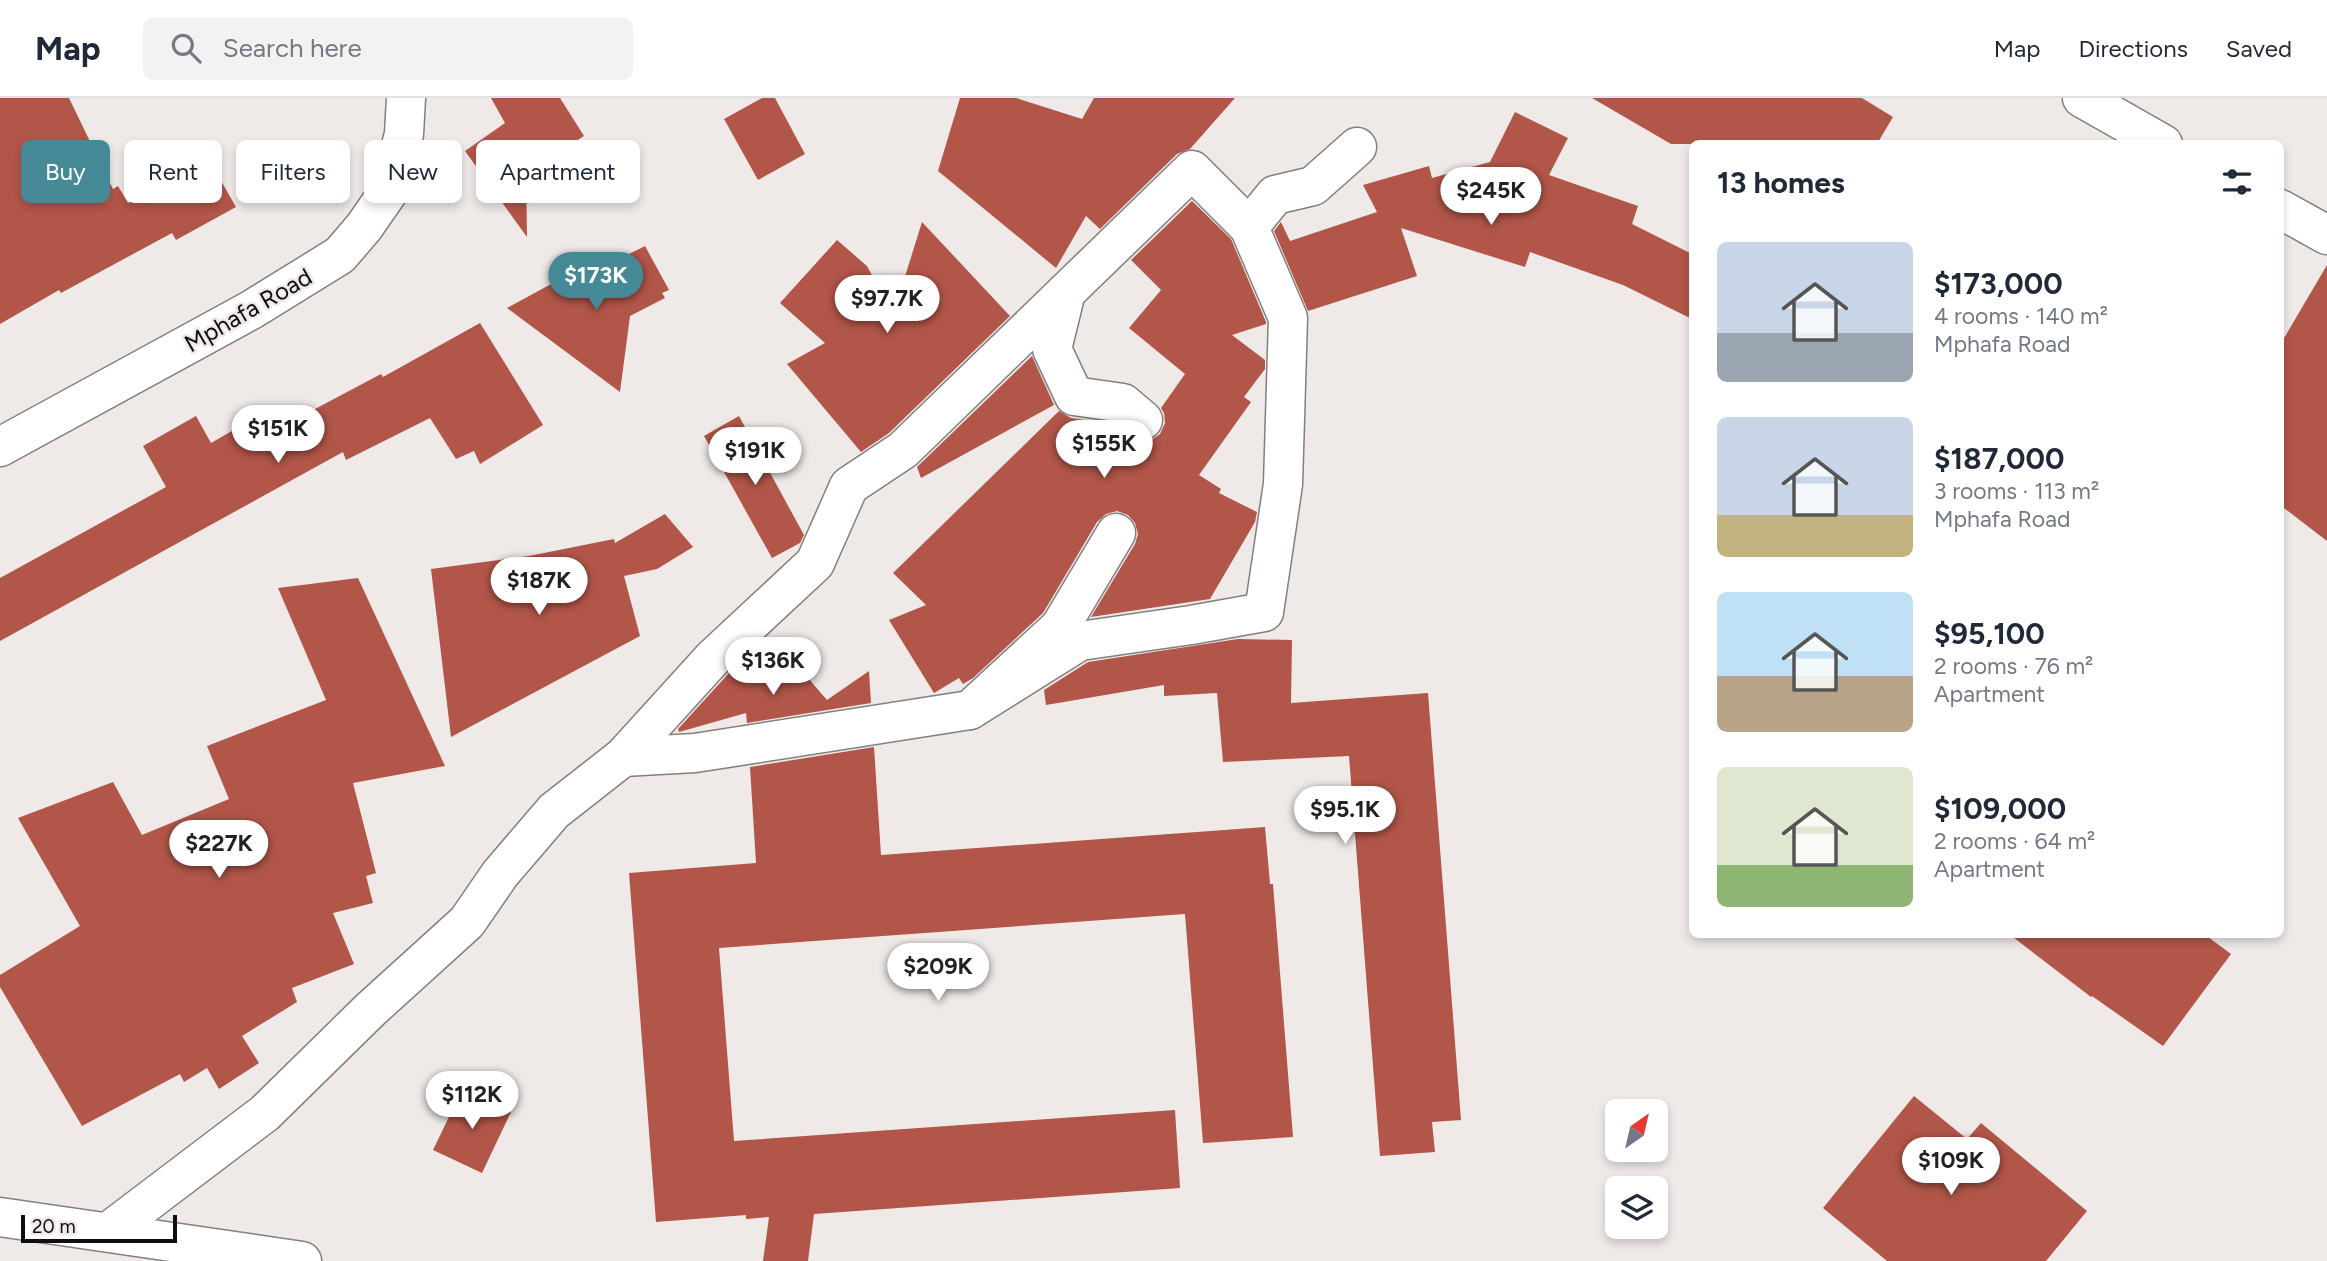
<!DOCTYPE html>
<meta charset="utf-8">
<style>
body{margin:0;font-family:Figtree,sans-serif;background:#f2f2f3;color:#1f2937;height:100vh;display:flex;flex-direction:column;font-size:26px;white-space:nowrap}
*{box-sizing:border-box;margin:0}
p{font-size:23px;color:#747a83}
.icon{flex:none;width:38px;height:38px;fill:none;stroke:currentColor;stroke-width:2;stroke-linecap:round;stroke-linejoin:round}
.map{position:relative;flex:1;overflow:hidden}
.panel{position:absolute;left:1689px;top:42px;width:595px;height:798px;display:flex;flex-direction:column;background:#fff;border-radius:10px;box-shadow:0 4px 10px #0003}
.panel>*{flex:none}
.guide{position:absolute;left:21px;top:42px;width:665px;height:63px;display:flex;gap:14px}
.needle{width:46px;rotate:34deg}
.controls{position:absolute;left:1605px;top:1001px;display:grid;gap:14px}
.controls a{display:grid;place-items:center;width:63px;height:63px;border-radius:10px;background:#fff;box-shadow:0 4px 10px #0003;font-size:35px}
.scale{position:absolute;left:21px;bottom:18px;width:156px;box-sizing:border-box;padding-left:7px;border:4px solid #0f0d0d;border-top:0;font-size:19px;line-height:24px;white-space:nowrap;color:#0f0d0d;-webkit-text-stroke:5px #efe9e8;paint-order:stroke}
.price{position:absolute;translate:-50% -60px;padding:0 16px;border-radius:24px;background:#fff;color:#222;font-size:23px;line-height:46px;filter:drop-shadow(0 2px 4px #0008)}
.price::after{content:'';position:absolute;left:50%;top:42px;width:21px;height:16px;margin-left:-10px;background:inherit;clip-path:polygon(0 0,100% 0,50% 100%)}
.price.active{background:#448995;color:#fff}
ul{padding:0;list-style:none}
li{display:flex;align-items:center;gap:21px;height:175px;padding:0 28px}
li span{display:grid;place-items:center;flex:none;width:196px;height:140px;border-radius:10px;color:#555}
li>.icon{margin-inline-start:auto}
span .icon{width:84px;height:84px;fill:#fffc;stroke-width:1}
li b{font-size:30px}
h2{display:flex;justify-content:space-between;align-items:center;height:84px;padding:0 28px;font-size:30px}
.pill{padding:0 24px;border-radius:10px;background:#fff;box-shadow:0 4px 10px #0003;font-size:24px;line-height:63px}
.pill.active{background:#448995;color:#fff}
header{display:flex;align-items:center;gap:42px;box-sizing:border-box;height:98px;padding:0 35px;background:#fff;border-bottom:2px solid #e0e1e3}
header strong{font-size:33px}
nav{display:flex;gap:38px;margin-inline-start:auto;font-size:24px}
.search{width:490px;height:63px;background:#f2f2f3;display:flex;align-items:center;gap:18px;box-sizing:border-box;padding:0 24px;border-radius:10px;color:#747a83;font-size:26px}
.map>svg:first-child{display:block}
</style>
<header>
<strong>Map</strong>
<div class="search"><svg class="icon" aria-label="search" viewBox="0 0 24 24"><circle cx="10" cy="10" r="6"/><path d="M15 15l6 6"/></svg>Search here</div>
<nav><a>Map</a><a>Directions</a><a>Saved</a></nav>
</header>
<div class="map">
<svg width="2327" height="1163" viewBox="0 0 2327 1163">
<rect width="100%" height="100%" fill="#efe9e8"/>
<g fill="#b25649">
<path d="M0 0H69L113 91 118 88 128 105 208 60 236 109 176 142 172 135 61 195 59 192 0 226Z"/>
<path d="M491 0H560L584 38 526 75 527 139 465 53 505 25Z"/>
<path d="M762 0H775L805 56 758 82 724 21Z"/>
<path d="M960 0H1016L1082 21 1094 0H1235L1190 51 1177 56 1100 131 1086 118 1056 170 938 73Z"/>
<path d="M1592 0H1862L1893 19 1877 46H1671Z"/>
<path d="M1515 14 1568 40 1549 77 1638 108 1632 126 1692 156V221L1623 187 1530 154 1525 169 1401 130 1417 178 1308 213 1274 133 1281 124 1290 143 1377 114 1363 87 1429 68 1432 80 1490 64Z"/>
<path d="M1192 103 1231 141 1266 224V226L1232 237 1265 262V271L1244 299 1251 304 1199 377 1221 391 1219 395 1257 414 1255 424 1210 501 1091 519 1135 446 1138 436 1135 425 1128 417 1117 413 1106 416 1097 424 1043 515 973 580 963 586 959 580 934 595 889 522 926 507 893 475 1059 313 1071 320 1113 326 1134 348 1138 343H1150L1160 336 1165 325 1164 315 1161 310 1185 276 1129 230 1161 192 1131 162Z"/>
<path d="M922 124 1010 218 889 335 861 354 787 266 825 245 780 205 837 142 867 168 893 217Z"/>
<path d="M645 148 669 192 662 195 665 200 630 218 620 294 507 210 553 185 582 176 583 179Z"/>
<path d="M2327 167V443L2280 407V247Z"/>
<path d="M480 225 543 327 480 366 474 353 456 361 430 320 346 362 343 354 0 543V480L166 389 143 348 196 318 211 345 251 322 255 332 277 319 283 328 381 276 383 279Z"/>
<path d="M1032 258 1054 307 921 380 917 369Z"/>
<path d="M739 318 804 437 800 445 772 460 704 338Z"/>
<path d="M665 416 693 449 657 471 624 478 640 538 451 639 431 471 529 458 614 441 615 445Z"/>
<path d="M358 480 445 668 353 685 376 775 366 778 373 805 333 815 354 866 292 890 297 904 242 938 259 965 219 991 207 970 184 984 180 976 82 1028 0 889V877L80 828 18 720 113 684 142 737 229 701 207 648 326 602 278 490Z"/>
<path d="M1238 541 1292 542 1291 605 1428 595 1461 1022 1432 1024 1435 1054 1380 1058 1349 658 1223 664 1217 595 1164 598V587L1046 607 1044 592 1088 564Z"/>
<path d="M795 565 827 602 869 573 871 605 747 625 746 615 679 634 678 631 729 575 759 566 762 575Z"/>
<path d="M874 649 881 757 1265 729 1270 786H1273L1293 1039 1203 1045 1185 816 719 850 734 1043 1175 1012 1180 1090 814 1116 808 1163H763L769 1119 746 1121V1117L656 1124 629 775 756 765 750 669Z"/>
<path d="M2009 836H2204L2231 856 2163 948 2092 898 2091 899Z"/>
<path d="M463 990 511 1014 482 1075 433 1052Z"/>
<path d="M1914 998 1967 1041 1981 1025 2087 1113 2046 1163H1887L1823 1110Z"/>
</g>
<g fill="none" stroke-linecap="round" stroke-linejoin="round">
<g stroke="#847f7f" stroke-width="41">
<g id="minor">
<path d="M2082 0 2163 46"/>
<path d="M2280 111 2327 137"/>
<path d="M1066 194 1052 251 1074 298 1123 305 1143 322"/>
<path d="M0 349 251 212 340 157 364 129 389 93 404 36 406 0"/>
<path d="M1116 435 1060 529 970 612 1080 543 1191 527 1264 514 1283 386 1288 220 1249 129"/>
<path d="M623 659 695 655 970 612"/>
<path d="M0 1119 302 1163"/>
<path d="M108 1134 265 1015 370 912 467 824 500 776 554 713 623 659 712 561 815 465 849 388 903 352 1192 72 1249 129 1275 97 1313 88 1357 49"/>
</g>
</g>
<use href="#minor" stroke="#fff" stroke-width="38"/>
</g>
<g text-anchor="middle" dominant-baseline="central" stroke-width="5" stroke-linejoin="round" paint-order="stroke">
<g font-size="24" fill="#0f0d0d" stroke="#efe9e8">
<text transform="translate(248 212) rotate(-30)">Mphafa Road</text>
</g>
</g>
</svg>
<div class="controls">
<a><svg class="needle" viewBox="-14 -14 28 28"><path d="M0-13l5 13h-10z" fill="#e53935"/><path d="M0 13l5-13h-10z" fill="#747a83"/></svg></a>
<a><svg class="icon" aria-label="layers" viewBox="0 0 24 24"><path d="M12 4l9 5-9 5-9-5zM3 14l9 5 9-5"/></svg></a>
</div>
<div class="scale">20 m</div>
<b class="price" style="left:1491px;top:129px">$245K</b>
<b class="price active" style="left:596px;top:214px">$173K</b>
<b class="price" style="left:887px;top:237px">$97.7K</b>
<b class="price" style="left:278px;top:367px">$151K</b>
<b class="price" style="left:1104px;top:382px">$155K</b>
<b class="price" style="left:755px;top:389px">$191K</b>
<b class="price" style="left:539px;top:519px">$187K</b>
<b class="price" style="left:773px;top:599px">$136K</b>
<b class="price" style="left:1345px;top:748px">$95.1K</b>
<b class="price" style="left:219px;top:782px">$227K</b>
<b class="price" style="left:938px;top:905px">$209K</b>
<b class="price" style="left:472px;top:1033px">$112K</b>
<b class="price" style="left:1951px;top:1099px">$109K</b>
<div class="guide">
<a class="pill active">Buy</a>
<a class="pill">Rent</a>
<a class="pill">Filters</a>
<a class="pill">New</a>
<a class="pill">Apartment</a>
</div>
<section class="panel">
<h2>13 homes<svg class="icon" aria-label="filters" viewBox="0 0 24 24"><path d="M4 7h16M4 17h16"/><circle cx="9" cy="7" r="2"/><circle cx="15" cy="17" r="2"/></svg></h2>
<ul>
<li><span style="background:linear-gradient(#c9d6e8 65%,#9aa5b1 0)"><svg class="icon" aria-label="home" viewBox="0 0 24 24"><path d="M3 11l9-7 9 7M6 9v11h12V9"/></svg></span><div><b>$173,000</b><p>4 rooms · 140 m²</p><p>Mphafa Road</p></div></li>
<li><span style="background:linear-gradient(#c9d6e8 70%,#c2b280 0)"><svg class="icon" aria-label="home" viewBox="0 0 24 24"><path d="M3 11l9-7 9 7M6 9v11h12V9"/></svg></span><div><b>$187,000</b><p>3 rooms · 113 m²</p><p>Mphafa Road</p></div></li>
<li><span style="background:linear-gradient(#bfe0f5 60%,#b9a48a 0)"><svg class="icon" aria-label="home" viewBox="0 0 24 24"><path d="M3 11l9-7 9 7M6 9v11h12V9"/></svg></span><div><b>$95,100</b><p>2 rooms · 76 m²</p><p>Apartment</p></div></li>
<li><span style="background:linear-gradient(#dfe7d0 70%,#8fb573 0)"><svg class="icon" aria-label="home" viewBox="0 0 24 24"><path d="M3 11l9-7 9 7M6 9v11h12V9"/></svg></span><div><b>$109,000</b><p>2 rooms · 64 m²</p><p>Apartment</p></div></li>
</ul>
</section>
</div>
